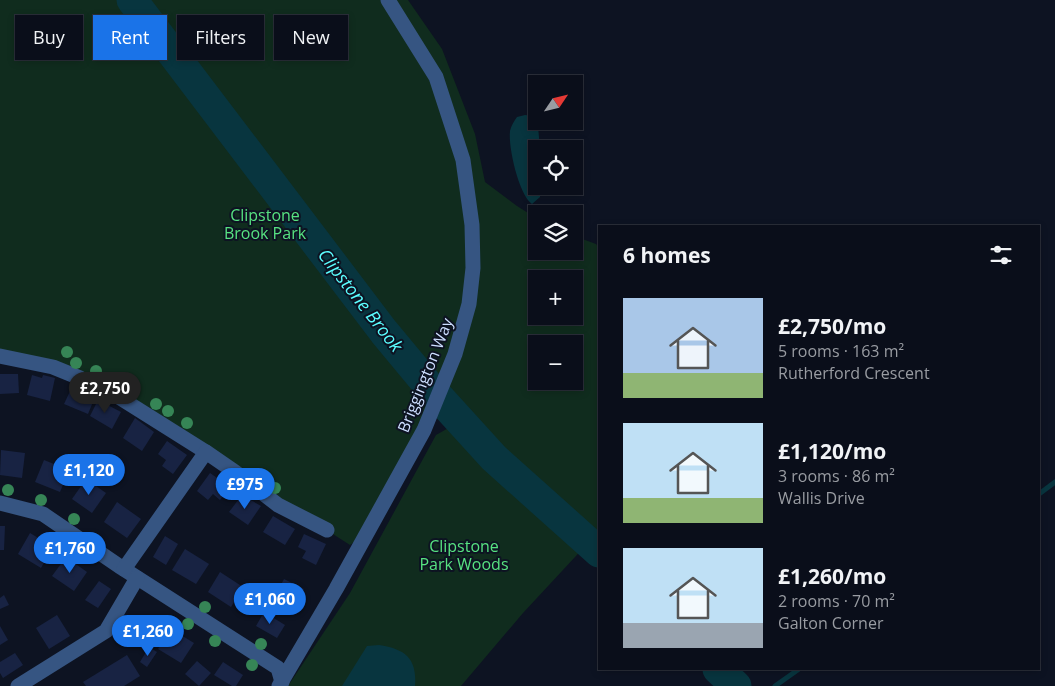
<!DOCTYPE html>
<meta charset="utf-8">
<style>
body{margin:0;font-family:"Open Sans",sans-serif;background:#181c27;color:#f1f3f6;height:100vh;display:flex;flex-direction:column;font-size:19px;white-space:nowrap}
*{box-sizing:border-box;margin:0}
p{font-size:16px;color:#999ca2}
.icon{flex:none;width:28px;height:28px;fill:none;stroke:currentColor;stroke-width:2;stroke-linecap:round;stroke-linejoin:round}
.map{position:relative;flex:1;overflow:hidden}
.details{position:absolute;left:598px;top:225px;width:442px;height:445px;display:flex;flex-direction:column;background:#0a0e1a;border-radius:0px;box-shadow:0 2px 8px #0003,0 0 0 1px #2a2e39}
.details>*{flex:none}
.banner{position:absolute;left:15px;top:15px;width:475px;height:45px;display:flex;gap:10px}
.needle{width:32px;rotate:55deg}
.controls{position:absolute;left:528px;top:75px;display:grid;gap:10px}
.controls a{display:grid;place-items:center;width:55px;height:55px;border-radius:0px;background:#0a0e1a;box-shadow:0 2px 8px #0003,0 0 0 1px #2a2e39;font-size:25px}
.price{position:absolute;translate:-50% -42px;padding:0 11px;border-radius:18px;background:#1a73e8;color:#fff;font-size:16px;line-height:32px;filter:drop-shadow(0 1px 2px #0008)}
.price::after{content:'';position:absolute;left:50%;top:30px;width:15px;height:11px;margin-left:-8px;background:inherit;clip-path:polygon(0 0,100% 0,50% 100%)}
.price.active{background:#222;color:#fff}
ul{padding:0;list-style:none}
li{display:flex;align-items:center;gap:15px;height:125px;padding:0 25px}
li span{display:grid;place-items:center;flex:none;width:140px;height:100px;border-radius:0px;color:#555}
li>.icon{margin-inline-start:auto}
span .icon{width:60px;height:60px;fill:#fffc;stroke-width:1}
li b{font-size:21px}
h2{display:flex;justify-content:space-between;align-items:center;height:60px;padding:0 25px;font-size:21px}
.tag{padding:0 18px;border-radius:0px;background:#0a0e1a;box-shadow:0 2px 8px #0003,0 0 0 1px #2a2e39;font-size:18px;line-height:45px}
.tag.active{background:#1a73e8;color:#fff}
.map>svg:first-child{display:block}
</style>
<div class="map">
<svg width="1055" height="686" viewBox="0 0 1055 686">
<rect width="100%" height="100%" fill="#0d1322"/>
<path fill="#102c1e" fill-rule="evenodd" d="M0 0H408L442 49 475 134 485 182 517 206 536 218V251H574V236L596 244 599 248V552L588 543 523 613 461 686H288L350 593 436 435 452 426 440 409 367 532 350 545 117 396 80 378 0 356ZM536 279H574V316H536ZM536 344H574V381H536Z"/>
<g fill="#08353f">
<path d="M525 115 534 116 538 126 540 149H536V186H540V197L532 204C519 195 508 147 510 131 511 126 514 121 517 117Z"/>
<path d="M379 645C405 649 417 658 415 686H342L367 646Z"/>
</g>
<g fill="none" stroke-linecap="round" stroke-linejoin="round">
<g stroke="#08353f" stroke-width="5">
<path d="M1039 494 1055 482"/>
<path d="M775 686 799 669"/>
</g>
<g stroke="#08353f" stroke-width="31">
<path d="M132 0 384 332 433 391 494 458 599 552"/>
<path d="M718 669 736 686"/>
</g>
</g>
<g fill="#182343">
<path d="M0 374H18L19 393 0 394Z"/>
<path d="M32 375 42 378 43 375 55 378 50 401 27 395Z"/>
<path d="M72 387 95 397 88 414 64 404Z"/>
<path d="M98 400 121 412 112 429 90 416Z"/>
<path d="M135 418 154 432 142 451 123 438Z"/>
<path d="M167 441 187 455 173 474 162 466 166 460 158 454Z"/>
<path d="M1 450 25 453 22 478 0 475Z"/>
<path d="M44 460 69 470 60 492 35 482Z"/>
<path d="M210 473 230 487 220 500 213 494 208 500 197 491Z"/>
<path d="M86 479 106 493 92 513 72 499Z"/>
<path d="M242 495 261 506 248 525 229 512Z"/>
<path d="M117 502 141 519 127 538 104 522Z"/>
<path d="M273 516 295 529 285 545 263 532Z"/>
<path d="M0 526H5L4 550H0Z"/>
<path d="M30 533 53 547 41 568 18 554Z"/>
<path d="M304 534 326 544 316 565 302 558 306 551 298 547Z"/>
<path d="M165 536 178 544 166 565 153 557Z"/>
<path d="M185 549 209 564 196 584 172 570Z"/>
<path d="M66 557 87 572 74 591 52 576Z"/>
<path d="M220 572 243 587 231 607 208 592Z"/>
<path d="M284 579 304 589 292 609 273 600Z"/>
<path d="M99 581 111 589 98 608 85 600Z"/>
<path d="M4 595 9 605 0 609V598Z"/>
<path d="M264 612 285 625 277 638 256 626Z"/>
<path d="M57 615 70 636 49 649 36 628Z"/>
<path d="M150 615 162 623 150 643 138 635Z"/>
<path d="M0 626 8 640 0 645Z"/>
<path d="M171 629 194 643 181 663 158 649Z"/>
<path d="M149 647 157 652 147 667 140 662Z"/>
<path d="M15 653 23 665 3 678 0 673V662Z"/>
<path d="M127 655 140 676 124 686H86L83 682Z"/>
<path d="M197 661 211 673 199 686 185 674Z"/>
<path d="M223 662 243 675 236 686H232L214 675Z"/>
</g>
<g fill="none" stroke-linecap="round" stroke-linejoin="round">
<g stroke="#365582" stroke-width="15">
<path d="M0 356 53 367 80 378"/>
<path d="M117 396 206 452"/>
<path d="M0 503 43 514 122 568 278 668 282 682"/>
<path d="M124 569 206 452 235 472 278 505 327 530"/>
<path d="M18 686 106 631 137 578"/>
<path d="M279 686 336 589 424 430 455 354 469 304 473 268 472 225 463 160 436 77 388 0"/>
</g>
</g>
<g fill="#368556">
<circle cx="67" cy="352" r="6"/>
<circle cx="76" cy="363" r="6"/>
<circle cx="96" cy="371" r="6"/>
<circle cx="119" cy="384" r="6"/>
<circle cx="156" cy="404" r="6"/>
<circle cx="168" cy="411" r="6"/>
<circle cx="187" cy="423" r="6"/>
<circle cx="254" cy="474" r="6"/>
<circle cx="275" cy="488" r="6"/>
<circle cx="8" cy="490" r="6"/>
<circle cx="41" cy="500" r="6"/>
<circle cx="74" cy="519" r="6"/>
<circle cx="205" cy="607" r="6"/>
<circle cx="188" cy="624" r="6"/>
<circle cx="215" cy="641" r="6"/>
<circle cx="261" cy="644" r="6"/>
<circle cx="252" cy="665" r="6"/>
</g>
<g text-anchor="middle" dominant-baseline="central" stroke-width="4" stroke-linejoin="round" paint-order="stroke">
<g font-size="16" fill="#57e281" stroke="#0d1322">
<text x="265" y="215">Clipstone<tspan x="265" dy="18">Brook Park</tspan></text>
<text x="464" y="546">Clipstone<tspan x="464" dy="18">Park Woods</tspan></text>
</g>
<g font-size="16" fill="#cddeff" stroke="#0d1322">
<text transform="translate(425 375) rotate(-68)">Briggington Way</text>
</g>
<g font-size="18" font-style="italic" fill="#5bfdff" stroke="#0d1322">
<text transform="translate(361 300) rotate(52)">Clipstone Brook</text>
</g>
</g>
</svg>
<div class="controls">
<a><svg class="needle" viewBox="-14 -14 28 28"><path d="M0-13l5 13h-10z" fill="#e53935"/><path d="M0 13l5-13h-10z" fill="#999ca2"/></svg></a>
<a><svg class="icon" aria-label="locate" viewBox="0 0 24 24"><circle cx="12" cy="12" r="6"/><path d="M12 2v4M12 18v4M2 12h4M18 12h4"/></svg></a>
<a><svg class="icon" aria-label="layers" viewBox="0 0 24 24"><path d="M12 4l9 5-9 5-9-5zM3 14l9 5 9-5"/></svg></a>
<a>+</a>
<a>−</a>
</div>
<b class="price active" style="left:105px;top:414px">£2,750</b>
<b class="price" style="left:89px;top:496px">£1,120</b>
<b class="price" style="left:245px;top:510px">£975</b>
<b class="price" style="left:70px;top:574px">£1,760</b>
<b class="price" style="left:270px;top:625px">£1,060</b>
<b class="price" style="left:148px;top:657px">£1,260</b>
<div class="banner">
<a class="tag">Buy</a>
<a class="tag active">Rent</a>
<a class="tag">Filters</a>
<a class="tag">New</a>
</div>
<section class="details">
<h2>6 homes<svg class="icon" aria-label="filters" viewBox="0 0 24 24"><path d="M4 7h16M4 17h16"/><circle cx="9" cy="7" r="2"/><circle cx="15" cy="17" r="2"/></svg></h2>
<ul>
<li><span style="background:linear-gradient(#a9c7e8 75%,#8fb573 0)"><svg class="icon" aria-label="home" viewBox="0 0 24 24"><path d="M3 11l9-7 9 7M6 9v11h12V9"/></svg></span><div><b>£2,750/mo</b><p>5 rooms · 163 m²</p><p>Rutherford Crescent</p></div></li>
<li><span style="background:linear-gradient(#bfe0f5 75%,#8fb573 0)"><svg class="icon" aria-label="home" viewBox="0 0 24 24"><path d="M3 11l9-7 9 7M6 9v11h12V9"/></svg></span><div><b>£1,120/mo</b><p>3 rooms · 86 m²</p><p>Wallis Drive</p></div></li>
<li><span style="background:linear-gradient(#bfe0f5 75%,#9aa5b1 0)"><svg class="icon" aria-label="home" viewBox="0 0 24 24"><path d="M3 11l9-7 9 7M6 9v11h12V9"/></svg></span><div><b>£1,260/mo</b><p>2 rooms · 70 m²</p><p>Galton Corner</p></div></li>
</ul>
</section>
</div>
